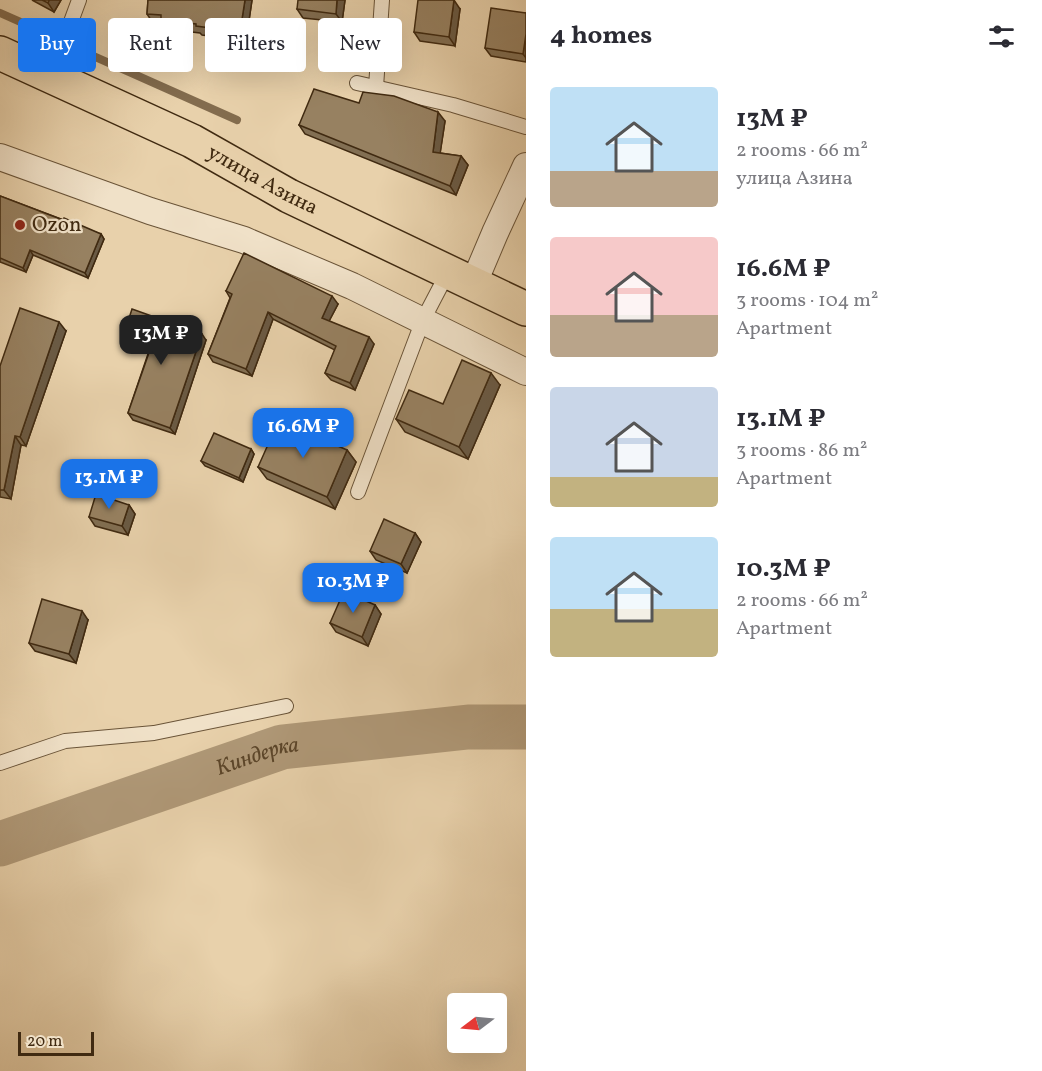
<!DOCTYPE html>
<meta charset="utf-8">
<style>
body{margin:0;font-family:Vollkorn,serif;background:#f2f2f3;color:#2b2b33;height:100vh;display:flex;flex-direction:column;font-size:22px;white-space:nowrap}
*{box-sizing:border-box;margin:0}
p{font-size:20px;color:#7c7c81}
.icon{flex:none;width:33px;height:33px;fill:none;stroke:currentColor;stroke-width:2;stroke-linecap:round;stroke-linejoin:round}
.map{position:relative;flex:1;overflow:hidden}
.details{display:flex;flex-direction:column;background:#fff;width:516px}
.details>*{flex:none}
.banner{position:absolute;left:18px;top:18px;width:417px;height:54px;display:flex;gap:12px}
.needle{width:39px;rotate:254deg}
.buttons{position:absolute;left:447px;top:993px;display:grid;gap:12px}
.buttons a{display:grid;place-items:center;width:60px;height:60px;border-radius:6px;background:#fff;box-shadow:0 6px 24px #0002;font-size:30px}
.scale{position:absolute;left:18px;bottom:15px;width:76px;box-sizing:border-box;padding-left:6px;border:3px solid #402a11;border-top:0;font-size:16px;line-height:21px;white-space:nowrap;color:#402a11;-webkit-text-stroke:4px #f0e1c8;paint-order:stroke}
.price{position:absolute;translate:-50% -51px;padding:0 14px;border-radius:12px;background:#1a73e8;color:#fff;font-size:20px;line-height:39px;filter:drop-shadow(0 2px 3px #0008)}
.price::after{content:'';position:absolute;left:50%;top:36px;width:18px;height:14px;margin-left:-9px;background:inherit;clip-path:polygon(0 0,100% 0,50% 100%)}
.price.on{background:#222;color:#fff}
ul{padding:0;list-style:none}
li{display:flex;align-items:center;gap:18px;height:150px;padding:0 24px}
li span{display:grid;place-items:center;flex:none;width:168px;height:120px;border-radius:6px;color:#555}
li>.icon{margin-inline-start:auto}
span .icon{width:72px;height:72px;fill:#fffc;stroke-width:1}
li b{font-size:26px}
h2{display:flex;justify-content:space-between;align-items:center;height:72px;padding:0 24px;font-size:26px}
.pill{padding:0 21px;border-radius:6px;background:#fff;box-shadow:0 6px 24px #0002;font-size:21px;line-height:54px}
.pill.on{background:#1a73e8;color:#fff}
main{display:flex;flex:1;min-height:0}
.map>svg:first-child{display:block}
</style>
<main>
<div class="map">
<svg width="526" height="1071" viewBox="0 0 526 1071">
<rect width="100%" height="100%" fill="#e8d1ab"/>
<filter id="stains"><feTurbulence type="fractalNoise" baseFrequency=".00333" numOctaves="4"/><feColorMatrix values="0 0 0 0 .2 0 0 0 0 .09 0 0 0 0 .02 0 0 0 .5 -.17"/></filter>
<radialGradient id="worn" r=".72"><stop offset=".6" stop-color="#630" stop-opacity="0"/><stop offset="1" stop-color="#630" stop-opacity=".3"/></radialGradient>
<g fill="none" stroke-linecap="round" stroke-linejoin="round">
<g stroke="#836c4e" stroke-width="8">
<path d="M0 13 43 32"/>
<path d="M82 51 237 120"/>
</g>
<path stroke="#af9877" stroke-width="45" id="s1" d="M0 844 282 747 468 727H526"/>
<g stroke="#6a5438" stroke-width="16">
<g id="lane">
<path d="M51 76 79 0"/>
<path d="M357 83 453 105 526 127"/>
<path d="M376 87 382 0"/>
<path d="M358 492 423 320 448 272"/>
<path d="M0 763 65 741 154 733 286 706"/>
</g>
</g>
<g stroke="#6a5438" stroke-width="28">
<g id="street">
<path d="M0 157 150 211 244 240 352 286 526 372"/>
<path d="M473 285 495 233 526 166"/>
</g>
</g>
<g stroke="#402a11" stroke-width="36">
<g id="primary">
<path id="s2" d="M0 53 192 141 289 196 526 309"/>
</g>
</g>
<use href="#lane" stroke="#f0e1c8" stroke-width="14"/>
<use href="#street" stroke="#f0e1c8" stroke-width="26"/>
<use href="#primary" stroke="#e8d1ab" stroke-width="33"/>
</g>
<g fill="#826f53" stroke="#402a11" stroke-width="1.5">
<path d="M32 0H61L54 12Z"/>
<path d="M148 0H252L246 41 202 35 200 33 167 29 163 24 153 23 147 14Z"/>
<path d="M345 0 342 22 303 18 297 9Z"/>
<path d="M460 9 455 46 420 41 414 32Z"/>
<path d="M526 13V62L491 56 485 48Z"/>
<path d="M359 103 445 121 440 153 461 156 468 165 456 195 305 134 299 125Z"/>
<path d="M0 196 101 234 104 239 88 278 33 255 26 272 0 262Z"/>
<path d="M226 291 338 304 329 321 374 344 355 390 331 380 325 373 335 350 273 319 252 376 213 362 208 354 230 298Z"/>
<path d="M66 331 26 446 21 445 11 499 0 497V366Z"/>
<path d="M123 337 206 340 175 434 133 420 128 413 149 351 127 343Z"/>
<path d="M500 385 468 459 405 432 396 419Z"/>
<path d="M251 449 254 454 243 482 205 466 201 461Z"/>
<path d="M347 450 356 462 335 509 267 479 258 467Z"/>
<path d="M129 505 135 514 128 535 95 526 89 517Z"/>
<path d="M415 533 421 542 407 573 376 560 370 551Z"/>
<path d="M375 605 381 614 368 646 336 632 330 623Z"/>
<path d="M88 620 76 663 35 651 29 643Z"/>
</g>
<g fill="#6a5a44" stroke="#402a11" stroke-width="1.5">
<path d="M49 0H61L54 12 48 3Z"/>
<path d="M245 0H252L246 41 240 32Z"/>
<path d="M337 0H345L342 22 336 14Z"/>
<path d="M454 0 460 9 455 46 449 37Z"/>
<path d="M526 34V58L523 54Z"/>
<path d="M438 112 445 121 439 161 433 152Z"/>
<path d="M461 156 468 165 456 195 450 186Z"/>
<path d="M101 234 104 239 88 278 85 273Z"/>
<path d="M30 250 33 255 26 272 23 268Z"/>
<path d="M332 296 338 304 327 325 322 318Z"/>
<path d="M268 312 273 319 252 376 246 369Z"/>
<path d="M59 322 66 331 26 446 20 437Z"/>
<path d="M202 334 206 340 175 434 170 428Z"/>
<path d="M369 337 374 344 355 390 350 383Z"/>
<path d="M491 373 500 385 468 459 459 447Z"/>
<path d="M15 436 21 445 11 499 4 490Z"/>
<path d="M251 449 254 454 243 482 239 478Z"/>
<path d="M347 450 356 462 335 509 327 497Z"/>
<path d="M129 505 135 514 128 535 122 526Z"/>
<path d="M415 533 421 542 407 573 401 564Z"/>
<path d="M375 605 381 614 368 646 362 637Z"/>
<path d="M82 611 88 620 76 663 69 654Z"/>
</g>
<g fill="#978161" stroke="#402a11" stroke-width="1.5">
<path d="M42 0H49L48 3Z"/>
<path d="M148 0H245L240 32 196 26V24L161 20V15L147 14Z"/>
<path d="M298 0H337L336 14 297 9Z"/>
<path d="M418 0H454L449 37 414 32Z"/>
<path d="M491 8 526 13V34L523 54 485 48Z"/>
<path d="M314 89 359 103 363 92 394 96 438 112 433 152 461 156 450 186 299 125Z"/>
<path d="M0 196 63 220 64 218 101 234 85 273 30 250 23 268 0 258Z"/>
<path d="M244 253 332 296 322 318 369 337 350 383 325 373 336 346 268 312 246 369 208 354 232 294 226 291Z"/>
<path d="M20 308 59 322 20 437 15 436 4 490H0V366Z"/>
<path d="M132 309 202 334 170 428 128 413 151 347 123 337Z"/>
<path d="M462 360 491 373 459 447 396 419 409 390 443 404Z"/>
<path d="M279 420 347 450 327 497 258 467Z"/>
<path d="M214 433 251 449 239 478 201 461Z"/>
<path d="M96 494 129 505 122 526 89 517Z"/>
<path d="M384 519 415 533 401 564 370 551Z"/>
<path d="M344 591 375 605 362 637 330 623Z"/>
<path d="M42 599 82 611 69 654 29 643Z"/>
</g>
<circle fill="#8f2418" stroke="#f0e1c8" stroke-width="2" cx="20" cy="225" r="6"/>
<g text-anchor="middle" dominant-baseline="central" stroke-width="4.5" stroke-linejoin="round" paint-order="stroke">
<g font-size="21" fill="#402a11" stroke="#f0e1c8">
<text stroke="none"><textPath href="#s2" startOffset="292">улица Азина</textPath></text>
</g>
<g font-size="21" fill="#402a11" stroke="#f0e1c8" text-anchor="start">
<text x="32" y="225">Ozon</text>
</g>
<g font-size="22" font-style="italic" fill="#5c462a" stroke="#f0e1c8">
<text stroke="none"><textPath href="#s1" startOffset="272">Киндерка</textPath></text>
</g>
</g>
<rect width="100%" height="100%" filter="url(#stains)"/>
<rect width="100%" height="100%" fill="url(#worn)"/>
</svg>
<div class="buttons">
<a><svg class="needle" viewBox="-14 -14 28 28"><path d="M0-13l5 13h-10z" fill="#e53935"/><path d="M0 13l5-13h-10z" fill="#7c7c81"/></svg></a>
</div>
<div class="scale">20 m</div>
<b class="price on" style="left:161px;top:366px">13M ₽</b>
<b class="price" style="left:303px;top:459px">16.6M ₽</b>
<b class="price" style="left:109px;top:510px">13.1M ₽</b>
<b class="price" style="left:353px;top:614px">10.3M ₽</b>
<div class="banner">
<a class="pill on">Buy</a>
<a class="pill">Rent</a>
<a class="pill">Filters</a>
<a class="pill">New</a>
</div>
</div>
<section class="details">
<h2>4 homes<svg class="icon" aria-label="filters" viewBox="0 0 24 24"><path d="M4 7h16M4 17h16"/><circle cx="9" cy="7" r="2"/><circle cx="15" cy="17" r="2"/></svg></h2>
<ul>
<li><span style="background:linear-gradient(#bfe0f5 70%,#b9a48a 0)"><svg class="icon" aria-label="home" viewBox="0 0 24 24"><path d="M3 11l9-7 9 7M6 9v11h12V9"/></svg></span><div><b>13M ₽</b><p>2 rooms · 66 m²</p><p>улица Азина</p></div></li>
<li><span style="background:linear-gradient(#f6c9c9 65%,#b9a48a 0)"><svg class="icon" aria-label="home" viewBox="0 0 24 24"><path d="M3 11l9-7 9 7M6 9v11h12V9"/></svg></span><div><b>16.6M ₽</b><p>3 rooms · 104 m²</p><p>Apartment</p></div></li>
<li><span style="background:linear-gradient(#c9d6e8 75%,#c2b280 0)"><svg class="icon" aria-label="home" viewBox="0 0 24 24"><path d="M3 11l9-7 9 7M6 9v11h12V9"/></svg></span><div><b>13.1M ₽</b><p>3 rooms · 86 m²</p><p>Apartment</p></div></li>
<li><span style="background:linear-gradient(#bfe0f5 60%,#c2b280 0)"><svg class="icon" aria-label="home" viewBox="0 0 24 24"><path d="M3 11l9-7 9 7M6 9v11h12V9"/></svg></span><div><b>10.3M ₽</b><p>2 rooms · 66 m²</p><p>Apartment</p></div></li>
</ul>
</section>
</main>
